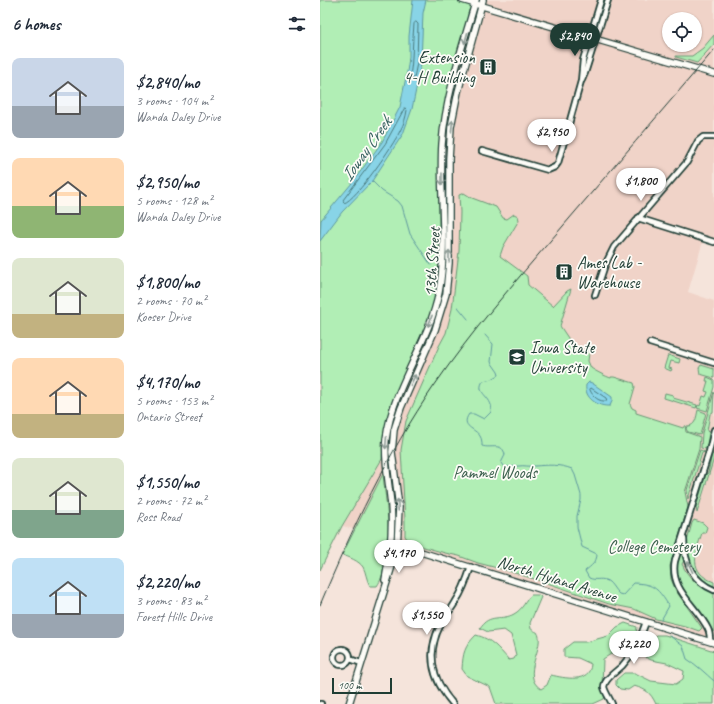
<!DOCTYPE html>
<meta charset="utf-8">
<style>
body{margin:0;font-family:Caveat,sans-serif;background:#f2f2f3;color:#1f2937;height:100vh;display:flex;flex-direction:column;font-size:15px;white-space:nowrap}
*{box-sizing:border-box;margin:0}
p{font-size:13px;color:#747a83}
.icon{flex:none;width:22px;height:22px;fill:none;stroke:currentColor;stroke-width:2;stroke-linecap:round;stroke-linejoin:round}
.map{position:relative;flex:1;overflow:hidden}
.panel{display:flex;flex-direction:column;background:#fff;width:320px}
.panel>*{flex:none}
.controls{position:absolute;left:342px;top:12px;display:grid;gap:8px}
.controls a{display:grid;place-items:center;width:40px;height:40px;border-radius:50%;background:#fff;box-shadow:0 1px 3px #0004;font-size:20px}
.scale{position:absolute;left:12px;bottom:10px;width:60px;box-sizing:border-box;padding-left:4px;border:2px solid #1f3d34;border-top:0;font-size:11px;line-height:14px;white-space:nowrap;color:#1f3d34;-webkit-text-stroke:3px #fdfcf7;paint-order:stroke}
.price{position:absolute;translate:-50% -34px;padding:0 9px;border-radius:14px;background:#fff;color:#222;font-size:13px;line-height:26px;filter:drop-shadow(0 1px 2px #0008)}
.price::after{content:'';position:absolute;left:50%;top:24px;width:12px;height:9px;margin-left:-6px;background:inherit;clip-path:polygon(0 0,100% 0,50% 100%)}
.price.selected{background:#1f3d34;color:#fff}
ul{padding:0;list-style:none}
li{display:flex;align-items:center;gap:12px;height:100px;padding:0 12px}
li span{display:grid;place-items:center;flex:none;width:112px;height:80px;border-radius:8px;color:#555}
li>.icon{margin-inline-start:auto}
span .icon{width:48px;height:48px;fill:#fffc;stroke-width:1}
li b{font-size:17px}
h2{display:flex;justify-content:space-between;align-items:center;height:48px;padding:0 12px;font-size:17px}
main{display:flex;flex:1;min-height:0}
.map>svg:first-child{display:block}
</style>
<main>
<section class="panel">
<h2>6 homes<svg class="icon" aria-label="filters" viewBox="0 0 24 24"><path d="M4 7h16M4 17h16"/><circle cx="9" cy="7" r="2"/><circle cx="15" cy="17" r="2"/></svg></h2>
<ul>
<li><span style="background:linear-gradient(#c9d6e8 60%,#9aa5b1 0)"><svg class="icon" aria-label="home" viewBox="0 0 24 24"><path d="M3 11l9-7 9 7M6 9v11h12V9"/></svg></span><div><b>$2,840/mo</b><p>3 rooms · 104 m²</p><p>Wanda Daley Drive</p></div></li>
<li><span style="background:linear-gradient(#ffd9b3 60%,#8fb573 0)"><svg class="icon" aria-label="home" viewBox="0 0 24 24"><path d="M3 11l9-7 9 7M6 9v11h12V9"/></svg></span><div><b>$2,950/mo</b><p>5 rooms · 128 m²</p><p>Wanda Daley Drive</p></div></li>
<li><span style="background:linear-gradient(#dfe7d0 70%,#c2b280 0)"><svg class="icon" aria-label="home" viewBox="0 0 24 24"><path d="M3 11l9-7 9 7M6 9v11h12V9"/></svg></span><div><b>$1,800/mo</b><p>2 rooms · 70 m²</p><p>Kooser Drive</p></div></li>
<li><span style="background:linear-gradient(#ffd9b3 70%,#c2b280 0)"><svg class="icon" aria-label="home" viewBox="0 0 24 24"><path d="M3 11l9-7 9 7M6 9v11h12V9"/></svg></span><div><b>$4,170/mo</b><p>5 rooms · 153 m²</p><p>Ontario Street</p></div></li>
<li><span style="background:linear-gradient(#dfe7d0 65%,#7fa58c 0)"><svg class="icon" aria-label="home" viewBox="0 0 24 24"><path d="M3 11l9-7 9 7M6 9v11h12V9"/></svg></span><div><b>$1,550/mo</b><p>2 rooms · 72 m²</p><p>Ross Road</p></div></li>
<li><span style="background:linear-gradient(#bfe0f5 70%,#9aa5b1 0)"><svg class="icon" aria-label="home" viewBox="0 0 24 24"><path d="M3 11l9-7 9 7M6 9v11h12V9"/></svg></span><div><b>$2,220/mo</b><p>3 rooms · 83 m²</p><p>Forest Hills Drive</p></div></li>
</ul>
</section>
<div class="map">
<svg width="394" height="704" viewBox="0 0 394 704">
<rect width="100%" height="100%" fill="#f5e4db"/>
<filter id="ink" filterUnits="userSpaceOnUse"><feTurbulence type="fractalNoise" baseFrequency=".025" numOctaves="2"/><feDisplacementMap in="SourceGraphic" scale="8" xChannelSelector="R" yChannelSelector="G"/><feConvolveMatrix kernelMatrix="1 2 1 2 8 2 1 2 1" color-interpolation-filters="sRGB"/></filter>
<g filter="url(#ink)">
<path fill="#f0d3c8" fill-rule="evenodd" d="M0 0H394V238L392 244 383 241 368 292 394 301V643L23 526 0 570ZM349 19H375V45H349Z"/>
<g fill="#b1eeb5" stroke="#689674">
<path d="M0 0H142L155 4 149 10 119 157V262L114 303 107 324 100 337 70 406 64 433 62 459 22 526 0 570Z"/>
<path d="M394 35V44L377 63 356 57V56H372L383 48Z"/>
<path d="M144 193 152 198 176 207 183 218 187 219 194 214 198 216 199 220 183 247 180 256 207 276 208 285 233 306 247 291 251 289 240 326 258 353 264 352 266 344 270 345 268 361 271 368C275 371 287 377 291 378V377H294L314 383 315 387 310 404 312 408 316 410V413L363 428 365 425 366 432 380 437 379 449 365 492 368 507 350 566 351 579 356 591 382 628 379 631 365 626 336 619 314 609 289 604 224 582 185 570 158 563 139 556 125 553 90 543 85 536V520L81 450 86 421 119 346 126 333 132 309 139 251 140 212 139 195Z"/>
<path d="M348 355 360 359 359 363 351 361 349 368 352 369 351 371 344 368Z"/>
<path d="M381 365 394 369V378L380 374 379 368Z"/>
<path d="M387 377 394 380V387L387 411 377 408 378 405 380 406 383 396 386 397 388 392 385 391 388 381H386Z"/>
<path d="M394 392 393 412 390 414 387 431 389 433 386 449 381 448 382 433Z"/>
<path d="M345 393 353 395V398L377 405 376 408 344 398Z"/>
<path d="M378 410 386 413 380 435 368 432 366 429 367 426C376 426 376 418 378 410Z"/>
<path d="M380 450 385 452 382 453 368 499 367 490Z"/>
<path d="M392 454H394V458L377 513 376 508 386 474 388 473Z"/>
<path d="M63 474C66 506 72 530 65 563 63 572 62 579 57 586H50C46 579 46 572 43 567 39 561 29 557 22 555Z"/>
<path d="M374 520 383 523 387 527 385 533H382C375 554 368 572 394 582V588L380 579 368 561 366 545 372 523Z"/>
<path d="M362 546 365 559 362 564C368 578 380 588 394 593V632C383 617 359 591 356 573 355 564 359 553 362 546Z"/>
<path d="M211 595H219L221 597 210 623 211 629C211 629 216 632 217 632 227 645 199 675 221 689L227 685 231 675C244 678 270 684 271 664L258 658 244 657V649L253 642H266L288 636 297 627 305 623 317 627C317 638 307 647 300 655L291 654 283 659 282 688 285 696 284 699 273 704H176L170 687 147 676 142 669C143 653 144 647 156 635 172 639 178 648 189 660L194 659 196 655 191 635 184 630 168 632 160 628C169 613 182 621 194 614 203 609 205 601 211 595Z"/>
<path d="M336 635H345L394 651V704H336C330 692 327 690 314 686L308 690 300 689 296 685V680L304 673H315L331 681 356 684 363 679 364 671 347 663 331 660 325 657C324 645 327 642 336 635Z"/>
</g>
<g fill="#88d4e7" stroke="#5e989f">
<path d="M93 0H106L103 13 101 63 99 75 92 109 83 134 52 181 22 212 0 241 1 220 32 183 62 142 80 107 87 72 89 57V36Z"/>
<path d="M269 382 272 383 292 397V401L290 406C278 407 264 398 266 385Z"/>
</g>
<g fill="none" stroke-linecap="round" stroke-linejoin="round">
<g stroke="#49797c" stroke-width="1">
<path d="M96 22 98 24 97 63 94 78 92 79 90 77C93 60 92 42 94 24Z"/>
<path d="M85 108 87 110C86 117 84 124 80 131 74 144 36 200 24 203L23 200 65 144Z"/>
<path d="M271 388 286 398 287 401C279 402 273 397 270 390Z"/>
</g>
<g stroke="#5e989f" stroke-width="1">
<path d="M52 181 62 191 78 201 82 206 90 234 111 265"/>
<path d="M138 307 148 319"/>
<path d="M165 335 173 344 171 362 178 372 179 375 172 379 163 381C156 392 168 395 171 405 172 406 171 411 171 412L164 419 154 414H149C140 427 155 428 160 436 162 439 162 443 162 446 171 449 183 442 185 455L181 463 183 466C189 468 193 466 199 466 204 465 209 467 215 466 228 465 239 464 252 469L255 475 261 495V500L257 516V527L262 547 277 554C277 562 271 566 265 571L269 578C276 581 280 578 285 580 291 581 294 590 299 594L303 595 314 583C335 584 338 589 349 606L341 620"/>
<path d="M350 636 363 646 367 659C377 665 385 673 394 681"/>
</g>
<g stroke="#1f3d34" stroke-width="8">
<g id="minor">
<path d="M262 80 265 73 288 0"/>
<path d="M162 151 228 170 235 167 238 163 261 81 263 60 281 0"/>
<path d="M318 218 394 242"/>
<path d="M275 295 285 265 294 247 367 162 378 141 383 137H394"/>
<path d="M330 343 394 363"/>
<path d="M364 539C364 561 372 581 394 590"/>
<path d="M390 641C390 637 390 633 388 629 377 606 349 590 355 561L389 452 394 430"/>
<circle cx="22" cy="657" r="8"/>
<path d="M30 659 41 663"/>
<path d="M0 704H1"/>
<path d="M133 704C112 680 105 654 121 624 125 616 132 609 136 601 143 591 147 579 151 567"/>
<path d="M292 704C290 699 285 692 284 687 284 679 297 671 302 666 313 654 321 637 326 622"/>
</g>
</g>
<g stroke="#1f3d34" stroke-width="8">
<g id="major">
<path d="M142 0 394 74"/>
<path d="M75 544 394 643"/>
<path d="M65 580C70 555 73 531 71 505 69 483 64 461 66 439 73 386 109 343 119 292 128 243 119 193 122 144 125 98 143 44 156 0"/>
<path d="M29 704 77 550 79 507 72 452 74 430 81 408 115 330 126 294 129 263V159L131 127 138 92 163 0"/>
</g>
</g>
<use href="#minor" stroke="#fdfcf7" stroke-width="4.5"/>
<use href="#major" stroke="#fdfcf7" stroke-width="5.5"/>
<path stroke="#1f3d34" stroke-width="1" d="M0 605C32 529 67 454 114 386 151 332 194 283 237 233 289 172 342 111 394 50"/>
</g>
<defs><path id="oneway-shaft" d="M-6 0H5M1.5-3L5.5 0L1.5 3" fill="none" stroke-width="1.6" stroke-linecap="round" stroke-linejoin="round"/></defs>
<g stroke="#8e9c96">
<use href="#oneway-shaft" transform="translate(146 38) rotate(106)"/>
<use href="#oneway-shaft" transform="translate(132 126) rotate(-83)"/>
<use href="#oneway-shaft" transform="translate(122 179) rotate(90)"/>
<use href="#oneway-shaft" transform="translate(129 256) rotate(-90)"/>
<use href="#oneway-shaft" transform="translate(110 321) rotate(110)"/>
<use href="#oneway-shaft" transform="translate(93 380) rotate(-65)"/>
<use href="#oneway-shaft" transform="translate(66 443) rotate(94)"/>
<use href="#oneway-shaft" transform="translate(78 505) rotate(-93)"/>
<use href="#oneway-shaft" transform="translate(370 567) rotate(-116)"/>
</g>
</g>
<defs>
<g id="building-square" transform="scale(0.9)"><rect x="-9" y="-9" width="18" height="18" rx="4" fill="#1f3d34" stroke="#fdfcf7"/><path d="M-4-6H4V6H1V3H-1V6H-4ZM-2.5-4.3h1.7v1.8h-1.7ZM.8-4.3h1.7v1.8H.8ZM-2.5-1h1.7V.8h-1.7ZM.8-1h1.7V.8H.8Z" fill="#fff"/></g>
<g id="university-square" transform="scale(0.9)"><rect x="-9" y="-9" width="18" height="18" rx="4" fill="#1f3d34" stroke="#fdfcf7"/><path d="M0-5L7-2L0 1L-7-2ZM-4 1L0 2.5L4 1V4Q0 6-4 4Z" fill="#fff"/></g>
</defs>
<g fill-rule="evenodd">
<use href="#building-square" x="168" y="67"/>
<use href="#building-square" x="244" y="272"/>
<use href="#university-square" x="197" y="357"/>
</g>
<g text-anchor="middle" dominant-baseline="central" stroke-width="3.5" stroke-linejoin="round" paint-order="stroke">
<g font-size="17" fill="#1f3d34" stroke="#fdfcf7" text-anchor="start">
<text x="155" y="57" text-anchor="end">Extension<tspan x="155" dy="20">4-H Building</tspan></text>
<text x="257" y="262">Ames Lab -<tspan x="257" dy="20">Warehouse</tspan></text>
<text x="210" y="347">Iowa State<tspan x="210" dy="20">University</tspan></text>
</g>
<g font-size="17" fill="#1f3d34" stroke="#fdfcf7">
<text transform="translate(112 262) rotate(-86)">13th Street</text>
<text transform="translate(237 579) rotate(17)">North Hyland Avenue</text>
</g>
<g font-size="17" fill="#3c604e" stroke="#fdfcf7">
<text x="175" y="472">Pammel Woods</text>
<text x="334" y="546">College Cemetery</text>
</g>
<g font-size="18" font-style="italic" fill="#396361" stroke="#fdfcf7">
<text transform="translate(46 149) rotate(-55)">Ioway Creek</text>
</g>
</g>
</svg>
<div class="controls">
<a><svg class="icon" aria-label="locate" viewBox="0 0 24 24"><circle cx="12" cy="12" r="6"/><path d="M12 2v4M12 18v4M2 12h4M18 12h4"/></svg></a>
</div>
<div class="scale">100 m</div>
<b class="price selected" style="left:255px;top:57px">$2,840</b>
<b class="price" style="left:232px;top:153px">$2,950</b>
<b class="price" style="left:321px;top:202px">$1,800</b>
<b class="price" style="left:79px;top:574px">$4,170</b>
<b class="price" style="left:107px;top:636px">$1,550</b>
<b class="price" style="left:314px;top:665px">$2,220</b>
</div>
</main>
